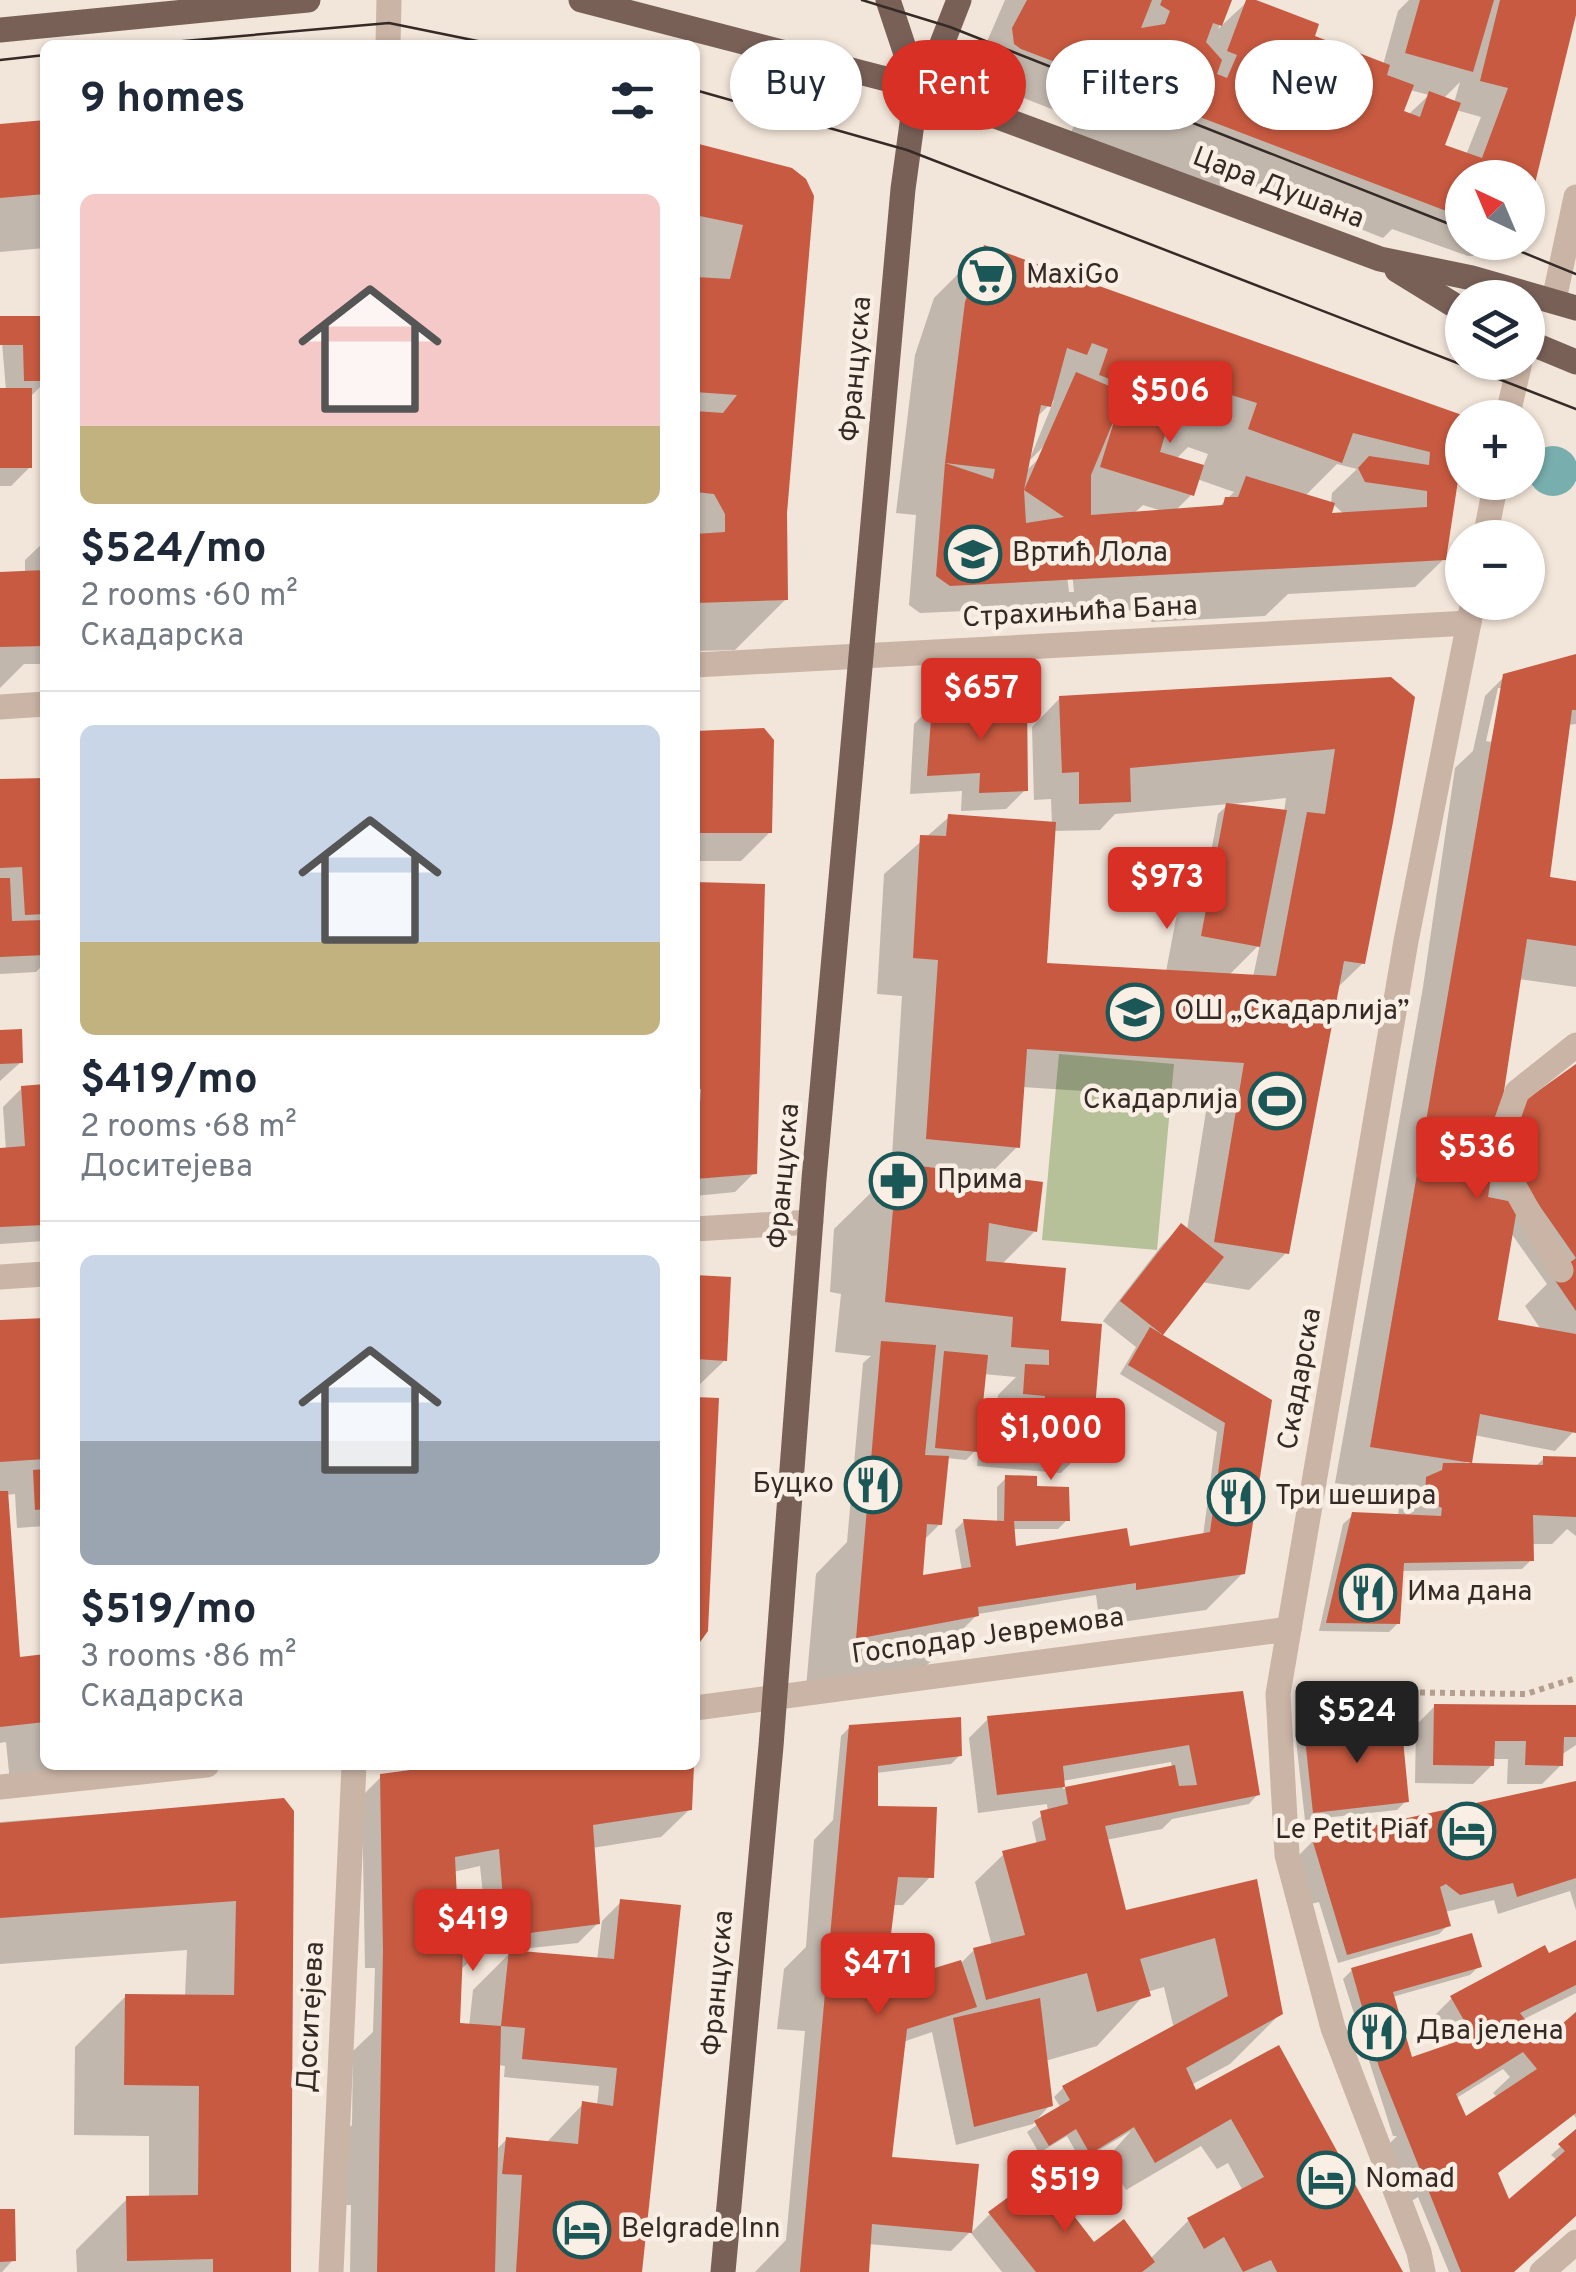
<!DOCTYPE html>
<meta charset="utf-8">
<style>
body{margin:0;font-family:Overpass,sans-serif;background:#f6f6f7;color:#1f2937;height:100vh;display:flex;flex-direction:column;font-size:38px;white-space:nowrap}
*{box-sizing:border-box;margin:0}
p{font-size:32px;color:#747a83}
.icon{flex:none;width:55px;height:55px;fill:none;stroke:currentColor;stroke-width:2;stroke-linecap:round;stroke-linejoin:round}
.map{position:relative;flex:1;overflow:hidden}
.drawer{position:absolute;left:40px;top:40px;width:660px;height:1730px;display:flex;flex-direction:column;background:#fff;border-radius:15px;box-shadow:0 2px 8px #0004}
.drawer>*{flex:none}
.guide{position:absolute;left:730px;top:40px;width:695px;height:90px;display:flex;gap:20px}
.needle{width:65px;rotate:316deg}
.tools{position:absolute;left:1445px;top:160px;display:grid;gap:20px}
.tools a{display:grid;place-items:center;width:100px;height:100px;border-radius:50%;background:#fff;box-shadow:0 2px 8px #0004;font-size:50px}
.price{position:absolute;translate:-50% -85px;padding:0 22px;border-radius:10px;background:#d93025;color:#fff;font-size:32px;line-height:65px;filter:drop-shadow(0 2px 5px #0008)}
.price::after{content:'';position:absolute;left:50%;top:60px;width:30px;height:22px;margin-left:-15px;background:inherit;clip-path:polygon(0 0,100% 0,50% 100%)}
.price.on{background:#222;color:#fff}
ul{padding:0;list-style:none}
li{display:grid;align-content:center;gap:20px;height:530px;padding:0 40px}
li+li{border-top:2px solid #e0e1e3}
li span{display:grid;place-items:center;height:310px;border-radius:15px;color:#555}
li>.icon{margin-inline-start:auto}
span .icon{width:180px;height:180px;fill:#fffc;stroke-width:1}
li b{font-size:42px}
h2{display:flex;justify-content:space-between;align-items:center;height:120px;padding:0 40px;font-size:42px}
.pill{padding:0 35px;border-radius:45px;background:#fff;box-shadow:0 2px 8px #0004;font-size:35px;line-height:90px}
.pill.on{background:#d93025;color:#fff}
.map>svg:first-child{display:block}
</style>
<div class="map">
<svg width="1576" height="2272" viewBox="0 0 1576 2272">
<rect width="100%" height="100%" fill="#f2e5d9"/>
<path fill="#b6c199" d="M1059 1054 1174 1064 1157 1250 1042 1240Z"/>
<circle fill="#78afae" cx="1553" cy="471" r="25"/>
<g fill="#0003" fill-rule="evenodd">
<path d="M1005 0H1229L1218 29 1249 0 1312 38 1383 65 1398 11 1409 0H1576L1528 205V178H1462V242H1502L1489 256H1468L1392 229 1383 238 1234 178 1220 192 1070 135 1077 119 978 80 976 67ZM1460 82 1454 103 1443 99ZM1410 90 1429 95 1408 115 1401 113ZM1456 110 1481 117 1466 155 1442 147Z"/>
<path d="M45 122V248L0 252V126Z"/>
<path d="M695 145 791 170 786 599 735 650 695 651Z"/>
<path d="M984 248 1462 418 1444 559 1415 587 1288 594 1265 616 1151 622 1156 609 1034 615 1033 608 920 613 909 605 916 515 896 513 915 355 934 298ZM1054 400 1031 456 1035 419ZM1048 442 1052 446 1027 470V463ZM1188 447 1208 454 1203 467 1175 460ZM1337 464 1357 469 1332 493 1331 504 1305 496ZM1197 479 1234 492 1218 508 1175 511 1191 495ZM1333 504 1345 515 1329 516ZM1143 505 1165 512 1133 514ZM1064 550H1070L1074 592H1069Z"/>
<path d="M0 319H45V382L30 397V467L11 486H0V390H6Z"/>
<path d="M45 541V664H24L0 688V574H25V560Z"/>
<path d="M1576 656V724L1568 725 1547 879 1576 883V987L1518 979 1495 1130 1576 1067V1421L1574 1431 1555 1451 1474 1435 1465 1466 1535 1467 1544 1458 1576 1459V1536L1567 1529 1552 1544H1531V1560L1522 1569 1401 1571 1398 1623 1389 1632 1319 1631 1343 1524 1353 1515H1398L1399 1508 1412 1495 1335 1483 1423 987 1455 768 1473 751 1485 696 1504 677ZM1498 688H1503L1491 742 1486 741ZM1511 1233 1547 1284 1525 1306 1542 1331 1494 1327Z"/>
<path d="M1390 679 1363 963 1336 989 1286 1253 1249 1290 1201 1282 1159 1335 1269 1401 1243 1573 1206 1610 1100 1625 1096 1595 978 1614 926 1666 806 1688 816 1574 847 1542 863 1363 871 1356 835 1352 841 1294 830 1292 834 1229 891 1173 902 996 877 994 884 874 949 817 1052 824 1051 799 1034 800 1032 727 1060 698ZM1286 798 1284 812 1232 806V804ZM1229 804 1218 814 1208 869 1180 897 1166 972 1045 966 1053 831 1100 830 1115 814ZM1260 944 1253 977 1228 976ZM1022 1087 1208 1099 1187 1230 1181 1226 1162 1245 1103 1321 1136 1347 1120 1374 1217 1432 1203 1536 1128 1549H1013L1012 1529H1058L1067 1520 1034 1489 1006 1478 997 1487V1523L964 1521 955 1530 962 1571 920 1578 923 1541 940 1524 946 1458 966 1460 979 1447 977 1466 1061 1473 1090 1444 1059 1323 1001 1265 1035 1231 987 1177 1017 1147ZM983 1374 1016 1377 998 1395 995 1422H1001L976 1447Z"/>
<path d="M933 705 1025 790 1006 809 961 811 962 791 910 794 914 724Z"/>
<path d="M695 733 770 832 741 861H695Z"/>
<path d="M45 780V963L36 972 0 974V781Z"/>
<path d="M695 884 754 1173 735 1192 695 1196Z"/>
<path d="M0 1032 21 1062 0 1081Z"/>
<path d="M45 1086V1241L0 1244V1150H6L3 1107 22 1088Z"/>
<path d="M695 1277 725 1360 696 1388H695Z"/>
<path d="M45 1320V1526L17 1528 15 1494 6 1495 17 1659 45 1657V1765H119L10 1782 6 1742 0 1743V1323Z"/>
<path d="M1241 1694 1258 1794 1249 1804 1172 1819 1162 1829 1106 1840 1118 1915 1255 1882 1281 2013 1230 2064 1191 2085 1183 2100 1278 2048 1400 2272H1002L971 2233 990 2214 1150 2259 1189 2220 1243 2191 1228 2163 1217 2169 1201 2146 1126 2190 1107 2158 1131 2131 1081 2161 1067 2136 1039 2153 1027 2132 1061 2108 1054 2097 1063 2088 1174 2029 1164 1987 1147 1992 1097 2046 1045 2061 1050 2105 1033 2124 956 2145 932 2032 903 2042 889 2159 970 2232 951 2251 868 2244 866 2272H755L786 2240 805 2031 777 2029 784 1969 806 1947 814 1840 833 1820 841 1736 850 1727 960 1755 951 1764 876 1773 875 1805 931 1876 903 1905H891L882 1987 961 1963 974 1950 992 1946 975 1882 1004 1854 1037 1845 1032 1822 1048 1812 1047 1804 978 1813 969 1738 988 1719ZM1171 1762 1172 1768 1063 1789 1062 1781Z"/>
<path d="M1435 1706 1576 1708V1745L1561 1755V1765L1542 1784H1507L1508 1759H1492V1765L1473 1784 1415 1783 1416 1725Z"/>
<path d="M1305 1731 1406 1801 1397 1810 1305 1820 1296 1740Z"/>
<path d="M467 1765H691L690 1809 661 1837 592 1848 598 1923 578 1943 512 1950 597 1960 602 1921 621 1902 639 2272H350L351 2205H343L344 2133 352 2125 353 2051 373 2032 375 1968H365L362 1796 381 1777ZM480 1866 484 1904 454 1900 453 1872ZM481 1925H486L488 1953 512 1951 473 1990 469 2027 453 2026 460 1970 482 1951ZM498 2065 505 2066 504 2077 599 2086 597 2105 583 2104 546 2143 506 2140 496 2150Z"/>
<path d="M1576 1783V1910L1570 1891 1498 1914 1494 1900 1445 1912 1448 1925 1439 1934 1338 1963 1319 1902 1307 1905 1294 1860 1313 1841Z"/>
<path d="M283 1800 289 2272H77L76 2250 127 2199H149V2136L74 2135 75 2047 126 1996 185 1997 187 1950 0 1964V1822Z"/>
<path d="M1576 1943V1993L1522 2020 1542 2045 1576 2016V2118L1573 2114 1496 2174 1508 2203 1558 2161 1551 2155 1576 2133V2214L1512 2272H1449L1418 2197 1407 2204 1384 2149 1397 2136H1393L1343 1979 1352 1970 1479 1966 1470 1975 1392 1997 1410 2061 1450 2047 1433 2017 1452 1998ZM1503 2069 1510 2077 1493 2093 1498 2098 1466 2120 1455 2099Z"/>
<path d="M0 2212 13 2260 2 2272H0Z"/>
</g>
<g fill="#c85a41" fill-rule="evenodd">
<path d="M1027 0H1152L1141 28 1165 24 1170 11 1160 5 1162 0H1232L1222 26 1213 23 1206 42 1222 60 1217 74 1227 78 1237 55 1227 51 1246 0H1256L1319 24 1315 36 1390 65 1387 75 1414 85 1404 111 1420 117 1429 91 1461 103 1445 145 1482 158 1508 88 1480 81 1500 0H1576V15L1528 212V178H1462V217L1021 49 1014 44 1012 28ZM1288 73 1299 77 1295 88 1306 92 1300 107 1278 99Z"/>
<path d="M1420 0H1494L1473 72 1405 53Z"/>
<path d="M45 120V194L0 198V124Z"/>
<path d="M695 143 792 168 806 179 814 196 787 513 788 600 695 603V534L725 532V514L714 494 695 492V411L723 413 737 395 695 392 696 277 730 279 743 225 695 215Z"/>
<path d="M984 245 1462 415V454L1446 560 950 586 936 576 945 463 965 302ZM1092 343 1108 349 1099 375 1219 419 1228 394 1257 403 1248 429 1342 463 1353 433 1430 452 1429 465 1369 456 1358 468 1365 482 1427 491V507L1332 513 1335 503 1246 476 1238 497H1225L1223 505 1091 515V475L1116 415 1100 467 1194 496 1204 465 1160 452 1168 425 1119 410 1126 393 1076 372 1024 490 1041 405 1051 407 1067 348 1087 355ZM945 463 995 469 993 479ZM1024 490 1064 517 1026 523Z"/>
<path d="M0 316H45V381H24L23 345H0Z"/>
<rect x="0" y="388" width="32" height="80"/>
<path d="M45 570V646L0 647V572Z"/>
<path d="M1576 654V710H1572L1550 877 1576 881V946L1527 939 1488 1197 1518 1203 1498 1320 1576 1334V1433L1480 1414 1472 1463 1543 1465V1456L1576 1457V1517L1533 1515 1534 1561 1404 1563 1400 1624 1326 1623 1352 1512 1441 1516 1442 1508 1425 1499 1426 1477 1442 1470 1443 1463H1472L1370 1447 1503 674Z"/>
<path d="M1391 677 1415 697 1393 822 1365 964 1344 961 1289 1254 1214 1242 1244 1063 1027 1049 1020 1148 926 1139 938 960 913 958 920 835 946 836 948 814 1056 822 1047 963 1276 976 1307 812 1325 814 1335 749 1130 768 1131 802 1079 804V772L1062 773 1059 696Z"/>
<path d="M1027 698 1028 791 979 793 980 773 927 776 932 703Z"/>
<path d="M764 728 774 740 772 833H695V731Z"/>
<path d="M45 778V914L25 915 22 867 0 868V779Z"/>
<path d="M1226 803 1287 810 1260 947 1201 936Z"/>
<path d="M0 878H10L12 921 45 920V955L0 957Z"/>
<path d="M695 882 765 884 757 1174 695 1179 701 1089 695 1090Z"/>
<path d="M22 1029 23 1063 0 1064V1030Z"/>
<path d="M1576 1064V1258L1502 1152 1531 1131 1514 1108Z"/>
<path d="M45 1084V1225L0 1227V1148L25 1146 21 1086Z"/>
<path d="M897 1163 1043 1182 1037 1232 989 1223 986 1261 1066 1268 1061 1321 1102 1324 1092 1445 1005 1438 1006 1413 1043 1415 1045 1396 1023 1394 1025 1364 1049 1365V1350L1011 1347 1013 1317 885 1302Z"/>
<path d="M1181 1223 1224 1257 1163 1335 1272 1400 1245 1574 1136 1590V1583L978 1607 979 1616 856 1639 881 1341 936 1345 925 1455 949 1456 942 1525 927 1524 923 1575 971 1567 963 1519 1004 1521 1005 1475 1037 1476V1486L1069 1487 1070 1521H1014L1016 1546 1127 1528 1130 1546 1210 1532 1225 1423 1128 1365 1150 1327 1163 1335 1120 1301Z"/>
<path d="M1576 1258V1311L1552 1276Z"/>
<path d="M695 1275 731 1277 727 1361 695 1359Z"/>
<path d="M45 1318V1459L0 1462V1320Z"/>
<path d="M944 1351 988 1355 978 1452 935 1448Z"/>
<path d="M695 1397 719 1398 708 1631 695 1649Z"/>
<path d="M45 1469V1509L35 1510 33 1470Z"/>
<path d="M0 1491H8L20 1657 45 1654V1722L0 1727Z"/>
<path d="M1243 1691 1260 1795 1105 1826 1126 1910 1257 1879 1283 2014 1186 2068 1196 2090 1279 2045 1403 2272H1277L1271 2260 1243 2272 1224 2237 1204 2249 1187 2218 1264 2177 1231 2119 1155 2163 1134 2127 1090 2154 1076 2129 1049 2146 1034 2121 1070 2100 1062 2086 1228 1996 1215 1938 1140 1959 1151 1996 1097 2012 1087 1973 986 2000 973 1948 1025 1935 1002 1851 1046 1840 1040 1811 1068 1804 1065 1787 1175 1765 1179 1786 1197 1785 1189 1745 1063 1766 1065 1787 997 1795 987 1716Z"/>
<path d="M1434 1704 1576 1705V1737H1564L1563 1766 1525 1765 1526 1741H1495L1494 1766 1433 1765Z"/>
<path d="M961 1717 962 1756 878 1766V1806L937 1807 934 1878 898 1877 885 1983 961 1960 977 2007 907 2029 892 2157 979 2164 972 2233 872 2224 869 2272H800L849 1725Z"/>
<path d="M1401 1719 1409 1802 1313 1813 1304 1729Z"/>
<path d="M448 1765H694L692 1810 593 1825 600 1924 506 1936 499 1849 455 1857 457 1898 483 1902 485 1952 463 1951 460 2023 501 2026 495 2272H377L383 1950 380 1774Z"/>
<path d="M1576 1781V1878L1517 1897 1513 1883 1460 1895 1446 1884 1440 1887 1451 1926 1347 1955 1312 1839Z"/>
<path d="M284 1798 294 1811 291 2272H213V2259L127 2261 126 2196 198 2195 199 2086 124 2085 125 1994 234 1995 236 1901 0 1918V1823Z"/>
<path d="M620 1899 681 1905 642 2272H516L522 2175 502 2174 506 2137 578 2144 582 2101 613 2106 617 2068 522 2059 525 2028 501 2026 509 1950 614 1959Z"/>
<path d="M1472 1933 1482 1967 1393 1992 1412 2057 1473 2036 1450 1996 1545 1945 1549 1953 1576 1940V1985L1520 2013 1542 2041 1576 2012V2113L1498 2173 1509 2199 1565 2151 1558 2144 1576 2129V2216L1514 2272H1461L1379 2067 1351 1968ZM1523 2052 1537 2069 1466 2116 1456 2094Z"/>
<path d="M1040 1998 1053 2106 974 2127 953 2018Z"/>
<path d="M1041 2173 1094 2242 1124 2219 1155 2262 1142 2272H1036L988 2212Z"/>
<path d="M0 2209H15L16 2261 0 2262Z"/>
</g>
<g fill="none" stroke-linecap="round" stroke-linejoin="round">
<path stroke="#b59d8f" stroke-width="6" stroke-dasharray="5 5" stroke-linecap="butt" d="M1310 1691 1526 1694 1576 1678"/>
<g stroke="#cab4a5" stroke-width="25">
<path d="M388 45 389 0"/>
<path d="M1554 300 1576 197"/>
<path d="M1507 418 1520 362"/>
<path d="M1485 538 1496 482"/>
<path d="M695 665 1469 623"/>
<path d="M0 707 45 704"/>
<path d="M695 1229 811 1222"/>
<path d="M1561 1270 1504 1168 1498 1146 1517 1092 1576 1045"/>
<path d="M0 1277 45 1274"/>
<path d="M695 1708 1289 1629"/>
<path d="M0 1787 207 1765"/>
<path d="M331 2272 354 1765"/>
<path d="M1423 2272 1419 2252 1333 2028 1287 1855 1278 1694 1406 941 1473 602"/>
<path d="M1542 2272 1576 2242"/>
</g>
<g stroke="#786057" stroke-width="25">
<path d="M581 0 917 87 1380 259 1472 278 1576 308"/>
<path d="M888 0 917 87"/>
<path d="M0 30 308 0"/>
<path d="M1397 270 1462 310"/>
<path d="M1528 342 1576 362"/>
<path d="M723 2272 771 1746 814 1179 903 189 917 87 938 54 959 0"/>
</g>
<g stroke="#352a26" stroke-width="2.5">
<path d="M862 0 950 27 1462 229"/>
<path d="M138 45 389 23 497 45"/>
<path d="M0 60 45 55"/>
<path d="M695 90 907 150 1576 409"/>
<path d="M1497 242 1576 274"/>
</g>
</g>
<defs>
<g id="supermarket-ring" transform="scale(2.875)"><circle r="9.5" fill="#f9efe5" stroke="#1b5757" stroke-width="1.5"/><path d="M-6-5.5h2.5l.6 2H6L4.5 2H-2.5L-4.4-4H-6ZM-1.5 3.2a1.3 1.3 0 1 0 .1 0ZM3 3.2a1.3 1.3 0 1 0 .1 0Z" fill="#1b5757"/></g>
<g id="school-ring" transform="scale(2.875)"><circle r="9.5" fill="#f9efe5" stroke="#1b5757" stroke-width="1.5"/><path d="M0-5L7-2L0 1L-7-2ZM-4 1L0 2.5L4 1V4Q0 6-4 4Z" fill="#1b5757"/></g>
<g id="stadium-ring" transform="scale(2.875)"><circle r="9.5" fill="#f9efe5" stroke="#1b5757" stroke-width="1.5"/><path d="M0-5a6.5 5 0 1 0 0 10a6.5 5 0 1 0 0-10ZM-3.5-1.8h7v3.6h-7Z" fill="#1b5757"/></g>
<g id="pharmacy-ring" transform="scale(2.875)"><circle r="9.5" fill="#f9efe5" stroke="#1b5757" stroke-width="1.5"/><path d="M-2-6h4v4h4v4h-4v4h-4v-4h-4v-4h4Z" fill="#1b5757"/></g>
<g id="restaurant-ring" transform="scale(2.875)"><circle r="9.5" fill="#f9efe5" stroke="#1b5757" stroke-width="1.5"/><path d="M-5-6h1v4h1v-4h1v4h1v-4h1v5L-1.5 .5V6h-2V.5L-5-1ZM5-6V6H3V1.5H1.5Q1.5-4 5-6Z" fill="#1b5757"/></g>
<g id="hotel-ring" transform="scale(2.875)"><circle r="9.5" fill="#f9efe5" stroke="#1b5757" stroke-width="1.5"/><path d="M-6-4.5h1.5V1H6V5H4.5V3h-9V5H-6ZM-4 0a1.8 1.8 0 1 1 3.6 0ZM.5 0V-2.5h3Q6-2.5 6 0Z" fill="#1b5757"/></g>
</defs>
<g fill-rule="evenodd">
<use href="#supermarket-ring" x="987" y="276"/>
<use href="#school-ring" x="973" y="554"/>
<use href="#school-ring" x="1135" y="1012"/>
<use href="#stadium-ring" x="1277" y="1101"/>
<use href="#pharmacy-ring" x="898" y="1181"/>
<use href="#restaurant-ring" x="873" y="1485"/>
<use href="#restaurant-ring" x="1236" y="1497"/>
<use href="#restaurant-ring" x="1368" y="1593"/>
<use href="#hotel-ring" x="1467" y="1831"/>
<use href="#restaurant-ring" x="1377" y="2032"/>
<use href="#hotel-ring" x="1326" y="2180"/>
<use href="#hotel-ring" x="582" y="2230"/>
</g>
<g text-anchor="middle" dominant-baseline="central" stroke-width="9" stroke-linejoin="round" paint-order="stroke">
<g font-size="28" fill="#352a26" stroke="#f9efe5">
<text transform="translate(1278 189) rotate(21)">Цара Душана</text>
<text transform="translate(857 369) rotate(-85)">Француска</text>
<text transform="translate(1080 613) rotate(-3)">Страхињића Бана</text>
<text transform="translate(785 1176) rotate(-85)">Француска</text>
<text transform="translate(1301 1379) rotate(-80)">Скадарска</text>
<text transform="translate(988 1637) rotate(-8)">Господар Јевремова</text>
<text transform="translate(719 1983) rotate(-85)">Француска</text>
<text transform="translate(312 2017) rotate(-87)">Доситејева</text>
</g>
<g font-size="28" fill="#352a26" stroke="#f9efe5" text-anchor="start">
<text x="1026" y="276">MaxiGo</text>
<text x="1012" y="554">Вртић Лола</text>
<text x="1174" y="1012">ОШ „Скадарлија”</text>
<text x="1238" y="1101" text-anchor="end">Скадарлија</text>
<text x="937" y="1181">Прима</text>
<text x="834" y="1485" text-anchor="end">Буцко</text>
<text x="1275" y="1497">Три шешира</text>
<text x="1407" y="1593">Има дана</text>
<text x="1428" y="1831" text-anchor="end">Le Petit Piaf</text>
<text x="1416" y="2032">Два јелена</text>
<text x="1365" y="2180">Nomad</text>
<text x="621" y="2230">Belgrade Inn</text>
</g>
</g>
</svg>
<div class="tools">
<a><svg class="needle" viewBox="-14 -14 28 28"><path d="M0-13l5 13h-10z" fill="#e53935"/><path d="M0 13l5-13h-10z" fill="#747a83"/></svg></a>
<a><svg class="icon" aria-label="layers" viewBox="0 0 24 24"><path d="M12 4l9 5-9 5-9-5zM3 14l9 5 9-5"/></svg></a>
<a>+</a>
<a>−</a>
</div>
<b class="price" style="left:1170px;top:446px">$506</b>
<b class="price" style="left:981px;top:743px">$657</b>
<b class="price" style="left:1167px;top:932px">$973</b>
<b class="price" style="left:1477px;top:1202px">$536</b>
<b class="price" style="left:1051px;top:1483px">$1,000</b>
<b class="price on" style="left:1357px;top:1766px">$524</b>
<b class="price" style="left:473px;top:1974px">$419</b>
<b class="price" style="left:878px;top:2018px">$471</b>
<b class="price" style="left:1065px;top:2235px">$519</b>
<div class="guide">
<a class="pill">Buy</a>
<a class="pill on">Rent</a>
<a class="pill">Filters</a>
<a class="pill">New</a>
</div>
<section class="drawer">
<h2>9 homes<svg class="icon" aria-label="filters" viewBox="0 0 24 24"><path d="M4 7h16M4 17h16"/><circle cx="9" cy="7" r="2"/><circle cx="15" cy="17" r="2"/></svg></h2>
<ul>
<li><span style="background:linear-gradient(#f6c9c9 75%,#c2b280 0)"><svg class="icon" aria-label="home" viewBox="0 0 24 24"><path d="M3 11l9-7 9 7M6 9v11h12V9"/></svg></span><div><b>$524/mo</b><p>2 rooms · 60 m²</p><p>Скадарска</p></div></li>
<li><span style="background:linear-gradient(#c9d6e8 70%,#c2b280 0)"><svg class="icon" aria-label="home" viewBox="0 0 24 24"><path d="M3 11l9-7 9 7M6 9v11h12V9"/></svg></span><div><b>$419/mo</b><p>2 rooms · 68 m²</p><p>Доситејева</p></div></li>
<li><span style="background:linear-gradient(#c9d6e8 60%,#9aa5b1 0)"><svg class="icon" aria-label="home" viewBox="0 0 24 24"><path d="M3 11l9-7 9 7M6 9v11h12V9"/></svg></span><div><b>$519/mo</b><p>3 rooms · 86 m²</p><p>Скадарска</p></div></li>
</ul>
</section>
</div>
